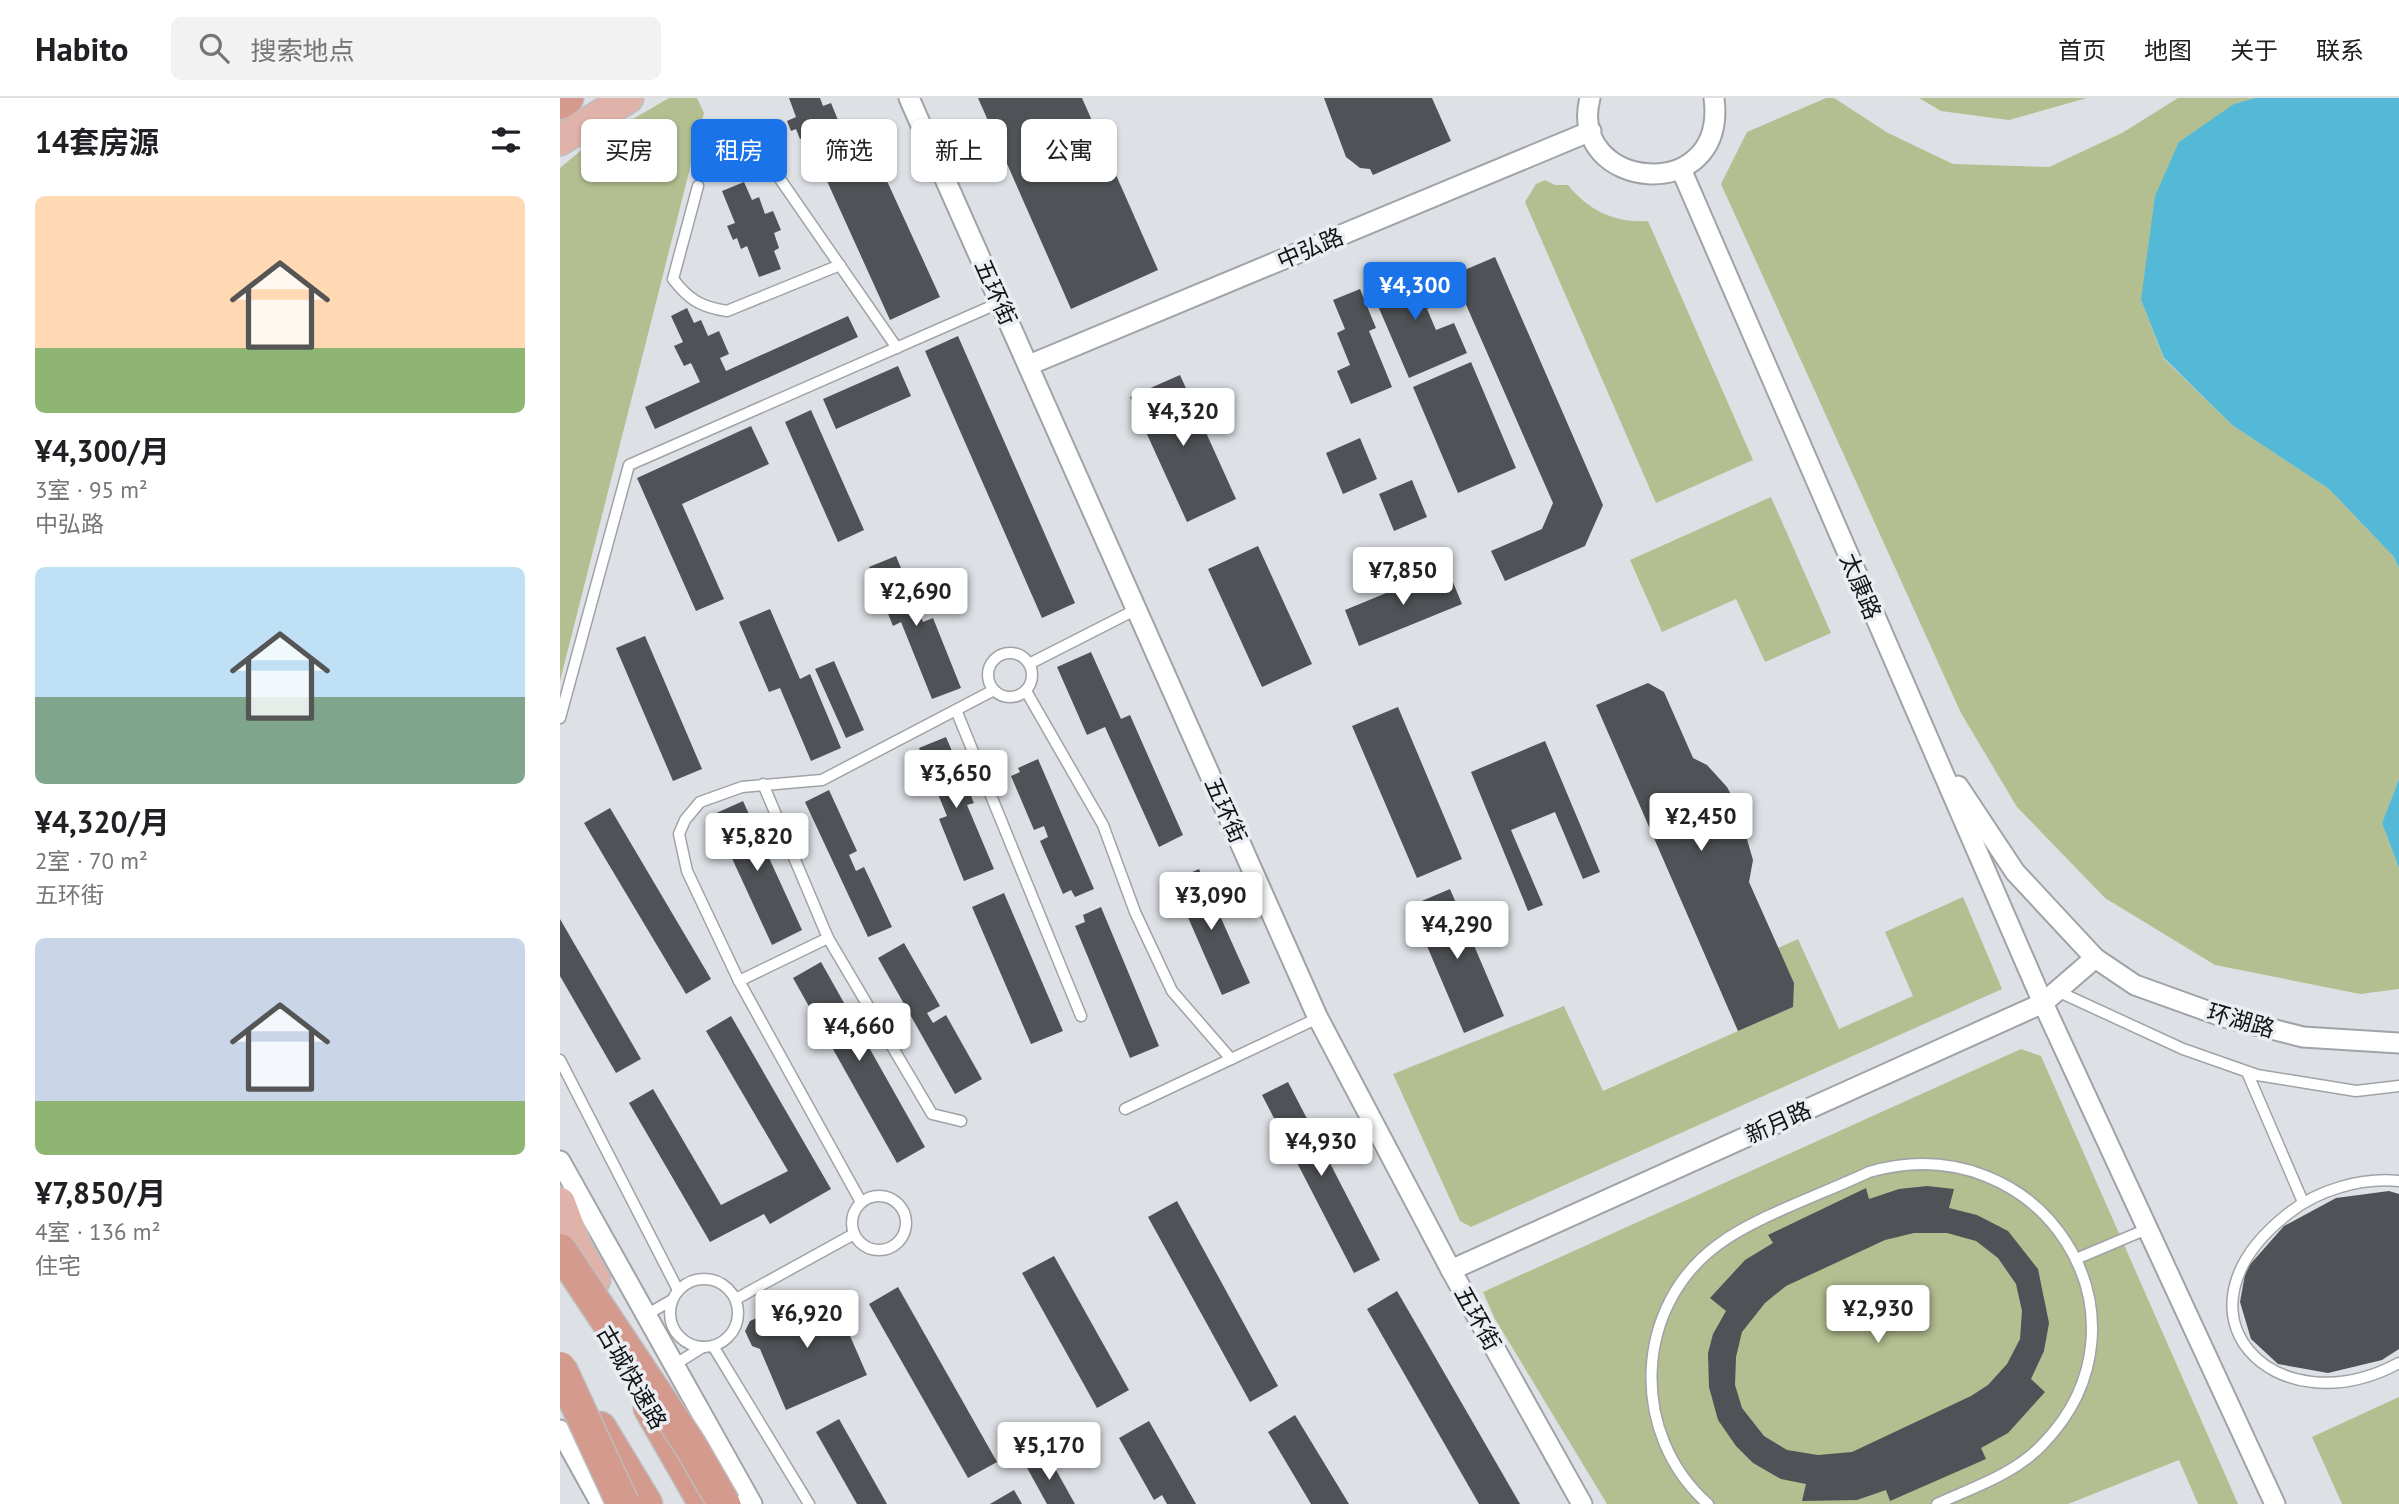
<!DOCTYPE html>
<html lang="zh">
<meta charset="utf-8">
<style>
body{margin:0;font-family:"PT Sans","Noto Sans SC",sans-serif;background:#f2f2f2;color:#202124;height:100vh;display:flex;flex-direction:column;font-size:26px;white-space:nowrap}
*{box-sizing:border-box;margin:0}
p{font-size:23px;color:#757577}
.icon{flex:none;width:38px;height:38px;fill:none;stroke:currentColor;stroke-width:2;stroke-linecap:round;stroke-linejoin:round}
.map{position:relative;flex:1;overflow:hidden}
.sheet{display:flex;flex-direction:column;background:#fff;width:560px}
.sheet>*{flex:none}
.top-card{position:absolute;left:21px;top:21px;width:665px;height:63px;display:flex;gap:14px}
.price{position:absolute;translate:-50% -60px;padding:0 16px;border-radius:7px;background:#fff;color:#222;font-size:23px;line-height:46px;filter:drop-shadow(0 2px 4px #0008)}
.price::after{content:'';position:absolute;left:50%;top:42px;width:21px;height:16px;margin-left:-10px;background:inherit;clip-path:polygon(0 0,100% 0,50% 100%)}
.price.on{background:#1a73e8;color:#fff}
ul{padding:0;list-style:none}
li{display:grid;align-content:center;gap:14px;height:371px;padding:0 35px}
li span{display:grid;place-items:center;height:217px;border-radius:10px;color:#555}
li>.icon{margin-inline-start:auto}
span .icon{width:126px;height:126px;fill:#fffc;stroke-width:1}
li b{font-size:30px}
h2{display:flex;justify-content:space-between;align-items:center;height:84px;padding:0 35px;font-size:30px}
.tag{padding:0 24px;border-radius:10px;background:#fff;box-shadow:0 2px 5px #0004;font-size:24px;line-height:63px}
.tag.on{background:#1a73e8;color:#fff}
header{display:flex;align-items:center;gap:42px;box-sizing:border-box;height:98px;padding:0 35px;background:#fff;border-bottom:2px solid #e0e0e0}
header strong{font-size:33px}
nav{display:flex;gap:38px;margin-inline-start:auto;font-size:24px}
.search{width:490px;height:63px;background:#f2f2f2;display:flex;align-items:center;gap:18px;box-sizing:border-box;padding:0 24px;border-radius:10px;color:#757577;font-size:26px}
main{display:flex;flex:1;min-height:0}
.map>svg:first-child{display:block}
</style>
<header>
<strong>Habito</strong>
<div class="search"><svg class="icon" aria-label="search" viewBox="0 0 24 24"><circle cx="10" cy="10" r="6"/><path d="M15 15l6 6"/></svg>搜索地点</div>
<nav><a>首页</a><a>地图</a><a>关于</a><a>联系</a></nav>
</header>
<main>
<section class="sheet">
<h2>14套房源<svg class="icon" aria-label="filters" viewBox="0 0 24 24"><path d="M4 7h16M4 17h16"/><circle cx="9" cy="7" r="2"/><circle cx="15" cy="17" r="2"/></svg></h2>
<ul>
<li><span style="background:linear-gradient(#ffd9b3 70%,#8fb573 0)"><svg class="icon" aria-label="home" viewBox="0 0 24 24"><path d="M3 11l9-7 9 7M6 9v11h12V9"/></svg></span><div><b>¥4,300/月</b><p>3室 · 95 m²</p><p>中弘路</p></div></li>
<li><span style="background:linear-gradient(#bfe0f5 60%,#7fa58c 0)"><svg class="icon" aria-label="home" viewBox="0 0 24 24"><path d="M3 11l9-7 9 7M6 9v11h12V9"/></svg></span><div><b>¥4,320/月</b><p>2室 · 70 m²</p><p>五环街</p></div></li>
<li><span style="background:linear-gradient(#c9d6e8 75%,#8fb573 0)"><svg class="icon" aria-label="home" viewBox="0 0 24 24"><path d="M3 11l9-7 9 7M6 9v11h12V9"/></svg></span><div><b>¥7,850/月</b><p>4室 · 136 m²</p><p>住宅</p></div></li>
</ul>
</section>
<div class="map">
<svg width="1839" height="1406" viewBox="0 0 1839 1406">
<rect width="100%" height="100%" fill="#dde1e5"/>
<g fill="#b3be91">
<path d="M109 0H137L144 15 0 583V70L25 49Z"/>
<path d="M1266 0H1274L1328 35 1393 66 1489 69 1562 35 1618 0H1695L1674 6 1581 202 1604 261 1672 327 1769 391 1834 459 1839 470V681L1822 725 1839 770V891L1800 896 1655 867 1545 800 1457 709 1401 615 1161 86 1187 34Z"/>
<path d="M1359 0H1527L1449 22 1381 13Z"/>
<path d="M985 82 995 87H1008C1029 113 1055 125 1088 123L1193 362 1096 405 965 104 976 86Z"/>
<path d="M1211 399 1271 535 1205 564 1176 501 1102 534 1070 462Z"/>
<path d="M1403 799 1442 891 911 1129 900 1123 833 976 1004 908 1043 993 1232 909 1234 885 1218 850 1238 841 1279 931 1353 898 1325 834Z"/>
<path d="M1461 951 1481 958 1678 1406H1638L1619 1362 1508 1406H1047L935 1221 923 1194Z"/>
<path d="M1839 1299V1406H1782L1752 1339Z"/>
</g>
<g fill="#53b9d7">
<path d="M1695 0H1839V470L1834 459 1769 391 1672 327 1604 260 1581 202 1595 98 1619 44 1674 6Z"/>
<path d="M1839 681V770L1822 725Z"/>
</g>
<g fill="#4f5256" fill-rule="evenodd">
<path d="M229 0H260L263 8 271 5 280 27 274 30 279 42 272 45 279 62 311 48 380 199 330 222 247 39 240 41 236 31 231 33 227 23 236 19Z"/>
<path d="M418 0H522L598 172 511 211Z"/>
<path d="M764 0H872L891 43 813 77 810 71 800 70 786 59Z"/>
<path d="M184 84 192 102 199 99 205 116 213 113 221 132 214 135 219 150 214 153 221 171 199 179 187 148 181 151 177 140 173 142 167 128 175 125 162 93Z"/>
<path d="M935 159 1043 407 1025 448 945 483 931 453 982 431 993 405 893 177Z"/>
<path d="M857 166 875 208 867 211 876 232 894 225 907 255 849 280 809 187Z"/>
<path d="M800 191 816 230 809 233 832 289 791 306 777 273 790 267 777 235 785 231 773 202Z"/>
<path d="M127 210 134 225 141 222 148 238 159 233 169 256 160 260 166 273 288 218 298 239 95 331 85 309 140 284 131 265 124 268 114 248 123 244 111 218Z"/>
<path d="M398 238 515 505 482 520 365 253Z"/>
<path d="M911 264 956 370 898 395 853 289Z"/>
<path d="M338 268 351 298 276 331 263 301Z"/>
<path d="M620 277 676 401 627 424 570 299Z"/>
<path d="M251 312 304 432 278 444 225 324Z"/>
<path d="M191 328 209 366 122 406 164 501 136 513 77 380Z"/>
<path d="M800 340 817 381 783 396 766 355Z"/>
<path d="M852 382 867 419 834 433 819 396Z"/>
<path d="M698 448 752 566 702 589 648 471Z"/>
<path d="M336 458 363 524 373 520 401 590 372 601 341 524 333 528 309 469Z"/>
<path d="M887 470 902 506 799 548 785 512Z"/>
<path d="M210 511 240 581 250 576 281 650 251 663 220 590 209 594 179 524Z"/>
<path d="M85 538 142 671 113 683 56 550Z"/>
<path d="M531 554 561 621 570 617 623 737 599 749 545 629 527 637 497 569Z"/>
<path d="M274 563 304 632 286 640 255 571Z"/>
<path d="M1088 585 1104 594 1133 660 1147 667 1167 689 1178 710 1193 762 1189 784 1234 885 1233 909 1178 933 1036 607Z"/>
<path d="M838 609 902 761 857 780 792 628Z"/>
<path d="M386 639 414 705 407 707 434 771 404 783 379 721 387 718 359 650Z"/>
<path d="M985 643 1040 774 1023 781 995 714 951 732 983 807 968 813 911 674Z"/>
<path d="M478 661 534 791 515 799 511 792 503 796 480 743 488 739 484 728 474 732 451 678 460 674 458 670Z"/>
<path d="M269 692 297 753 289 757 296 773 304 769 332 829 308 839 245 704Z"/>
<path d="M183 703 242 832 212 847 152 717Z"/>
<path d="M50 710 151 881 126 896 24 725Z"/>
<path d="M639 771 690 885 662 897 612 783Z"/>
<path d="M890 791 944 918 904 935 850 808Z"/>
<path d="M444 795 503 933 471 946 412 809Z"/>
<path d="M541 809 599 948 570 960 515 828 525 824 523 817Z"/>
<path d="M0 821 81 961 56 975 0 878Z"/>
<path d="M344 845 380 908 367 915 373 925 386 917 422 981 395 996 318 860Z"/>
<path d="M261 864 365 1049 337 1065 233 880Z"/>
<path d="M171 918 271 1091 210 1126 204 1116 150 1144 69 1005 93 991 161 1107 228 1073 146 933Z"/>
<path d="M728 984 820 1162 794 1175 702 997Z"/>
<path d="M1367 1088 1394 1091 1389 1110 1417 1117 1448 1133 1478 1171 1489 1225 1484 1253 1471 1281 1485 1294 1448 1335 1421 1350 1426 1361 1330 1403 1326 1392 1297 1402 1242 1403 1246 1386 1221 1381 1193 1365 1176 1348 1158 1322 1149 1289 1148 1255 1153 1236 1166 1213 1150 1200 1185 1162 1213 1145 1208 1137 1306 1090 1309 1101 1339 1091ZM1354 1135H1387L1416 1143 1438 1160 1456 1186 1462 1213 1460 1241 1447 1266 1428 1287 1411 1298 1292 1354 1258 1357 1227 1352 1204 1338 1182 1310 1175 1287 1176 1259 1182 1234 1205 1205 1226 1188 1325 1142Z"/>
<path d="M1829 1093 1839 1096V1251L1822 1262 1768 1275 1718 1266 1691 1241 1680 1204 1686 1171 1724 1128 1776 1100Z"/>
<path d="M617 1103 718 1288 690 1304 588 1119Z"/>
<path d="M494 1158 569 1292 537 1310 462 1175Z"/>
<path d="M338 1189 437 1364 408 1380 309 1206Z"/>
<path d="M837 1193 960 1406H919L807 1211Z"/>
<path d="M271 1194 307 1277 226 1312 200 1251 192 1248 185 1233 190 1223 203 1217 210 1221Z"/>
<path d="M735 1317 789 1406H751L708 1334Z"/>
<path d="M279 1321 327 1406H297L256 1334Z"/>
<path d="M589 1323 636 1406H607L602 1397 594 1402 559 1340Z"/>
<path d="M487 1356 515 1406H487L466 1368Z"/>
<path d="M454 1392 462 1406H430Z"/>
</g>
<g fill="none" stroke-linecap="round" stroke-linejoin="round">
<g stroke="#9fa3a7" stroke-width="13">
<g id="service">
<path d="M184 29 337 250"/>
<path d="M138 88 113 181C129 202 141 209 167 213L280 167"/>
<circle cx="450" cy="577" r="22"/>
<path d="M469 566 577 511"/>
<path d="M466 593 543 727 575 814 612 893 671 961"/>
<path d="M396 612 521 918"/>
<path d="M0 620 69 367 441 204"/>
<path d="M203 686 268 840 372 1016 401 1023"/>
<path d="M179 883 268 840"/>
<path d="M1497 893 1623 951 1697 977 1796 993 1839 988"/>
<path d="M0 962 118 1192"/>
<path d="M1687 974 1743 1104"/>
<path d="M565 1011 758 920"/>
<path d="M1839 1083C1802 1079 1758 1092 1729 1115 1600 1215 1715 1332 1839 1265"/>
<circle cx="319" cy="1125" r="27"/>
<path d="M301 1104 179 883 127 773 119 736 125 722 140 704 182 689 262 682 434 592"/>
<path d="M1516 1161 1587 1131"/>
<circle cx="144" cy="1215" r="34"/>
<path d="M176 1201 294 1136"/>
<path d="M86 1217 112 1202"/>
<path d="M153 1248 249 1406"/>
<path d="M114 1267 143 1249"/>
<path d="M1148 1406C1069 1336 1073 1208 1159 1146 1197 1118 1265 1095 1309 1074 1481 1025 1605 1220 1483 1346 1455 1376 1414 1389 1377 1406"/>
</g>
</g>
<g stroke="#9fa3a7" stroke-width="23">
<g id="minor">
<path d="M349 0 758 920 891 1172 1022 1406"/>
<path d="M1030 0C1006 92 1168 110 1154 0"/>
<path d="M1121 71 1483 905 1715 1406"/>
<path d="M469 267 1031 33"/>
<path d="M1398 688 1455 774 1535 860 1575 887 1664 919 1743 939 1839 945"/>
<path d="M0 1063 192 1406"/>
<path d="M891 1172 1483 905 1535 860"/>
<path d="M0 1332 41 1406"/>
</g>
</g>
<g stroke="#bdbdbd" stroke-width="33">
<g id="primary">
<path d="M0 42 68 0"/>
<path d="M0 1105 16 1148 35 1182"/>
</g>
</g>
<g stroke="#bdbdbd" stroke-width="35">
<g id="trunk">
<path d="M0 5 7 0"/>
<path d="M90 1310 145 1406"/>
<path d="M40 1330 86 1406"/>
</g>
</g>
<use href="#service" stroke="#fff" stroke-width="10"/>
<use href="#minor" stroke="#fff" stroke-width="19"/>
<use href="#primary" stroke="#dfb3aa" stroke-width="30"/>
<use href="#trunk" stroke="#d49a8e" stroke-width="32"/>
<g stroke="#bdbdbd" stroke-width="35" stroke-linecap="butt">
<g id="trunk-bridge">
<path d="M0 1152 130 1347 164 1406"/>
<path d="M0 1270 63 1406"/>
</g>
</g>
<use href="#trunk-bridge" stroke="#d49a8e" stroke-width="32"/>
</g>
<g text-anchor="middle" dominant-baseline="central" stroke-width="7" stroke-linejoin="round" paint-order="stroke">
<g font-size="23" fill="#121314" stroke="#eaeef3">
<text transform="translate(750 150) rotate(-23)">中弘路</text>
<text transform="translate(436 194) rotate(66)">五环街</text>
<text transform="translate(1301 488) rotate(67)">太康路</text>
<text transform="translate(666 712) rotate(66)">五环街</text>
<text transform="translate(1681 922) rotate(16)">环湖路</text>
<text transform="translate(1218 1024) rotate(-24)">新月路</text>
<text transform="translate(918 1220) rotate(61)">五环街</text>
<text transform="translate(72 1279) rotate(60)">古城快速路</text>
</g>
</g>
</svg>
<b class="price on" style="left:855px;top:224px">¥4,300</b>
<b class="price" style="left:623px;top:350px">¥4,320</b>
<b class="price" style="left:843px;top:509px">¥7,850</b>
<b class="price" style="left:356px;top:530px">¥2,690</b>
<b class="price" style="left:396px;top:712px">¥3,650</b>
<b class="price" style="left:1141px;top:755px">¥2,450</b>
<b class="price" style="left:197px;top:775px">¥5,820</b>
<b class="price" style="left:651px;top:834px">¥3,090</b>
<b class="price" style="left:897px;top:863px">¥4,290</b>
<b class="price" style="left:299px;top:965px">¥4,660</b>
<b class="price" style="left:761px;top:1080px">¥4,930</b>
<b class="price" style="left:1318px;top:1247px">¥2,930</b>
<b class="price" style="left:247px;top:1252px">¥6,920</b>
<b class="price" style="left:489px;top:1384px">¥5,170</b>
<div class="top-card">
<a class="tag">买房</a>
<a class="tag on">租房</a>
<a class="tag">筛选</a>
<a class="tag">新上</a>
<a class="tag">公寓</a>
</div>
</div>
</main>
